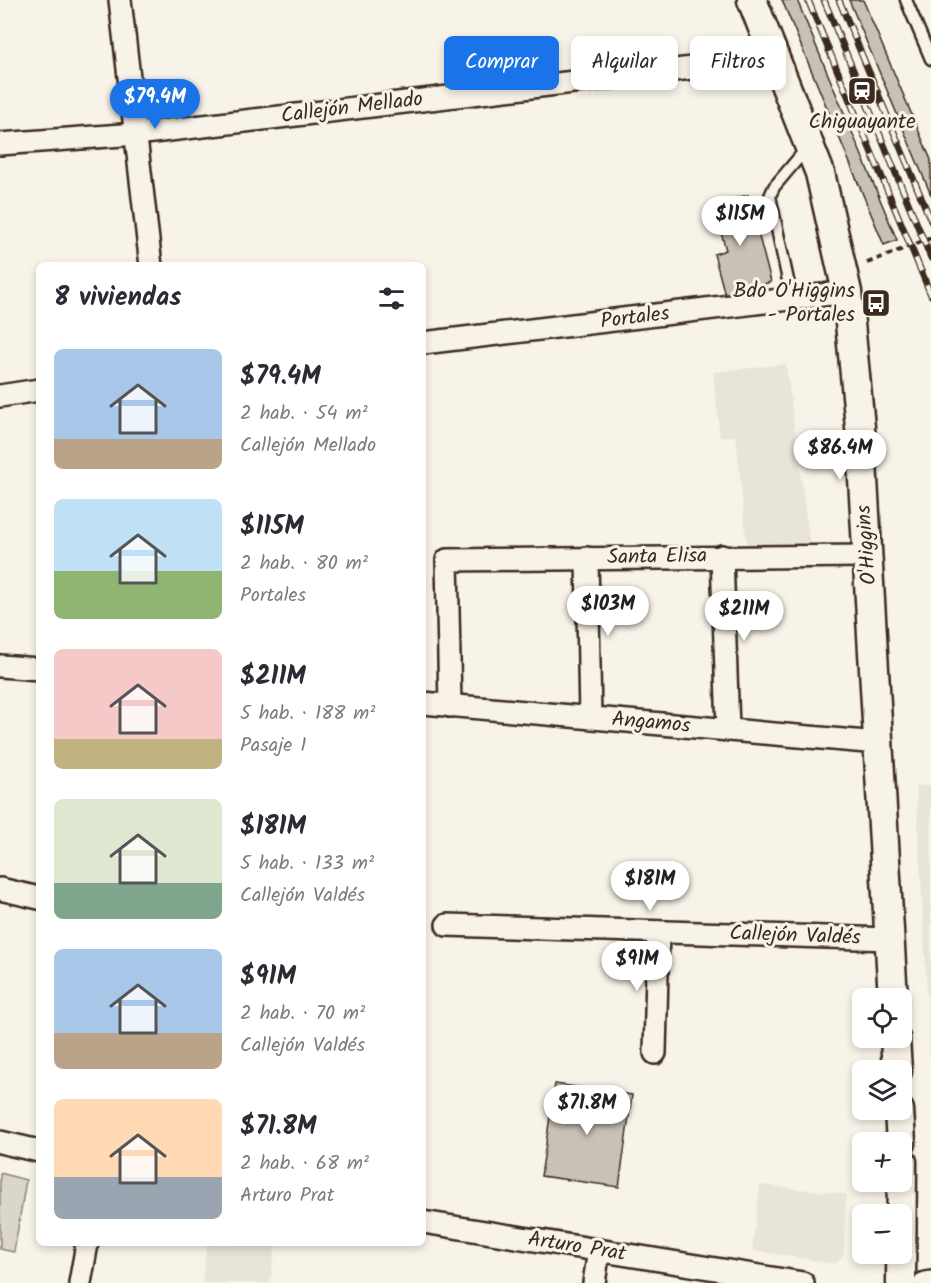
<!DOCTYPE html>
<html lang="es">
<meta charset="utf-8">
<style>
body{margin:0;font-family:Kalam,sans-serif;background:#f2f2f3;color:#2b2b33;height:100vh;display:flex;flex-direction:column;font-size:22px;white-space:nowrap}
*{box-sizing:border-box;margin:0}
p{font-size:20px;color:#7c7c81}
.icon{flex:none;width:33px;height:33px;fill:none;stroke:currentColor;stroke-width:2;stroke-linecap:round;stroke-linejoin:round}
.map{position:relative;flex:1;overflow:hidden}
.side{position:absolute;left:36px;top:262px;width:390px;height:984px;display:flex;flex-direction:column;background:#fff;border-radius:9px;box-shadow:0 3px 9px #0003}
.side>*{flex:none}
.top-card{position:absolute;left:444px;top:36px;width:396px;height:54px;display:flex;gap:12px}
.fabs{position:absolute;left:852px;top:988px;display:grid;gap:12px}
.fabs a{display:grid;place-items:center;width:60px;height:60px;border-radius:9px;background:#fff;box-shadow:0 3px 9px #0003;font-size:30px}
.price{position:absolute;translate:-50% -51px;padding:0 14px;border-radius:21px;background:#fff;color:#222;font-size:20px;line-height:39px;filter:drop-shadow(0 2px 3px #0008)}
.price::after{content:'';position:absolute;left:50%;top:36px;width:18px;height:14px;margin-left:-9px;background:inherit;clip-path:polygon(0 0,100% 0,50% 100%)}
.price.on{background:#1a73e8;color:#fff}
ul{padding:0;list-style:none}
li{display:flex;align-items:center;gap:18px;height:150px;padding:0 18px}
li span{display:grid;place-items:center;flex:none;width:168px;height:120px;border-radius:9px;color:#555}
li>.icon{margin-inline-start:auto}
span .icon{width:72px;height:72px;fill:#fffc;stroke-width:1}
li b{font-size:26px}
h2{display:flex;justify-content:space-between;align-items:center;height:72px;padding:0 18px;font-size:26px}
.chip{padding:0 21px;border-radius:9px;background:#fff;box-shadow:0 3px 9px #0003;font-size:21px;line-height:54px}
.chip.on{background:#1a73e8;color:#fff}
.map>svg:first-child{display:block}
</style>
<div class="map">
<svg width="931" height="1283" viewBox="0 0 931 1283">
<rect width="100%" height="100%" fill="#f7f3e8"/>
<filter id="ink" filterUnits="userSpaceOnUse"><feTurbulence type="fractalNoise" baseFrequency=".0167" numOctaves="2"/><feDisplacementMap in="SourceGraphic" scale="12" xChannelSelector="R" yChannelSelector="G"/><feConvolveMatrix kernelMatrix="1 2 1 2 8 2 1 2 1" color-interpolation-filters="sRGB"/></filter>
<g filter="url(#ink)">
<g fill="#e9e4d9">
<path d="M786 364 810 546 747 548 736 436 720 437 713 372Z"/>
<path d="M931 785V1068L916 786Z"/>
<path d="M760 1185 846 1194 844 1255 835 1264 752 1250Z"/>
<path d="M207 1244H276L270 1283H202Z"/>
</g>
<path fill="#dbd6cb" stroke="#8b8074" stroke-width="1.5" d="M0 1173 26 1180 14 1252 0 1249Z"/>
<g fill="#c8c1b6" stroke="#3b2a1e" stroke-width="1.5">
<path d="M782 0H797L897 240 884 245Z"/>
<path d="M849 0H863L931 160V195Z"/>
<path d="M748 195 771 282 725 295 714 254 726 250 713 204Z"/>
<path d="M555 1084 632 1095 619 1187 541 1176Z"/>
</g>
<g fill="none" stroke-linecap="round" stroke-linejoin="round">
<g stroke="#3b2a1e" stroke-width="15">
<g id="service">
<path d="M906 0 931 59"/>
<path d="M792 299 770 196 774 187 806 149"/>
</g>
</g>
<g stroke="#3b2a1e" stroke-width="26">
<g id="minor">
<path d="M120 0 151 266"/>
<path d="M0 144 136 134 776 58"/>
<path d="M423 343 847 292"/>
<path d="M0 396 39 390"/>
<path d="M722 556 728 730"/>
<path d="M587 558 590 718"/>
<path d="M0 666 39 669"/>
<path d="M423 703 878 743"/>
<path d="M450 706 447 560 868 556"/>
<path d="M0 889 39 898"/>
<path d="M447 925 890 939"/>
<path d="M655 1053 658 932"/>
<path d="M0 1142 39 1151"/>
<path d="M423 1222 803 1283"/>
<path d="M80 1283 87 1244"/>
<path d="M594 1283 599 1250"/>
<path d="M925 1283 931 1282"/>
</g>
</g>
<g stroke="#3b2a1e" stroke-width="33">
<g id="secondary">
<path d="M752 0 820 173 847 292 860 427 893 999"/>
<path d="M895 1038 897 1071"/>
<path d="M899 1110 901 1143"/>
<path d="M901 1283 902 1162"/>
</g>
</g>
<path stroke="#3b2a1e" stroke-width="4" stroke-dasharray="6 4.5" stroke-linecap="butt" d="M867 263 931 238"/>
<use href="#service" stroke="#f7f3e8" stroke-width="10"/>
<use href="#minor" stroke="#f7f3e8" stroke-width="21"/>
<use href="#secondary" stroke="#f7f3e8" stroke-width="28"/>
<g stroke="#3b2a1e" stroke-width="7">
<g id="rail">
<path d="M808 0 931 295"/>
<path d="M824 0 931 258"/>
<path d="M839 0 931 221"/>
</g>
</g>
<use href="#rail" stroke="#f7f3e8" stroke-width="4.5" stroke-dasharray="14" stroke-linecap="butt"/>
</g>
</g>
<defs>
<g id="station-square" transform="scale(1.5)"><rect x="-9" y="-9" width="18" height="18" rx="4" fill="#3b2a1e" stroke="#f7f3e8"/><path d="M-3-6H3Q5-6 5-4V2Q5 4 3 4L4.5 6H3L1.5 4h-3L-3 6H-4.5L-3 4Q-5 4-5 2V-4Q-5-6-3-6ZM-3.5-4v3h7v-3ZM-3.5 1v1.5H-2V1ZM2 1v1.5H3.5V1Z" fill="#fff"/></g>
<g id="bus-square" transform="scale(1.5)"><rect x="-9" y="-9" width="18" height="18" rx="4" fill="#3b2a1e" stroke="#f7f3e8"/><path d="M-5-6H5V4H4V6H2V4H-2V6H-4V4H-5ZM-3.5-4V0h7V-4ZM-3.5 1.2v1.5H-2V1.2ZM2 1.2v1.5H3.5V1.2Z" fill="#fff"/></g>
</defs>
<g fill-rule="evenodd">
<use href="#station-square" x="862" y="91"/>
<use href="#bus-square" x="876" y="303"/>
</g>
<g text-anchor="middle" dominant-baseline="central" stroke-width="6" stroke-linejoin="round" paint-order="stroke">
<g font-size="21" fill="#3b2a1e" stroke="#f7f3e8">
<text transform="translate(352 108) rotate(-7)">Callejón Mellado</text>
<text transform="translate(635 318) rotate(-7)">Portales</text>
<text transform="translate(867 545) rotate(-94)">O'Higgins</text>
<text transform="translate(657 557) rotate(-1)">Santa Elisa</text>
<text transform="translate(651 723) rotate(5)">Angamos</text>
<text transform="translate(795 936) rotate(2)">Callejón Valdés</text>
<text transform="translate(577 1247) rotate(9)">Arturo Prat</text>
</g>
<g font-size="21" fill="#3b2a1e" stroke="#f7f3e8">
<text x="862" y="122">Chiguayante</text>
<text x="855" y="291" text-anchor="end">Bdo O'Higgins<tspan x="855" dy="24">- Portales</tspan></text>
</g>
</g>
</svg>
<div class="fabs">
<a><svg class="icon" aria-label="locate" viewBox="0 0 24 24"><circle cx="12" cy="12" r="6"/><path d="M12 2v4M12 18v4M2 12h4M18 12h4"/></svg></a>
<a><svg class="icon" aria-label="layers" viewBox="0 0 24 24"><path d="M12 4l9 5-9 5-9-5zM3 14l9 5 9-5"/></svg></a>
<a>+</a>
<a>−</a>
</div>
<b class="price on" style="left:155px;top:130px">$79.4M</b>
<b class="price" style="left:740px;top:247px">$115M</b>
<b class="price" style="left:840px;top:481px">$86.4M</b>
<b class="price" style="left:608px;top:637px">$103M</b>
<b class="price" style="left:744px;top:642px">$211M</b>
<b class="price" style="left:650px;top:912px">$181M</b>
<b class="price" style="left:637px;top:992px">$91M</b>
<b class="price" style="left:587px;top:1136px">$71.8M</b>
<div class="top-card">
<a class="chip on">Comprar</a>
<a class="chip">Alquilar</a>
<a class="chip">Filtros</a>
</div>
<section class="side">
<h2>8 viviendas<svg class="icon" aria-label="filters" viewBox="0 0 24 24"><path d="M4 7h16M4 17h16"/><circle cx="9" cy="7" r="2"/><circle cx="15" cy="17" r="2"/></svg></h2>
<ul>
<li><span style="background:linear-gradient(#a9c7e8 75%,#b9a48a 0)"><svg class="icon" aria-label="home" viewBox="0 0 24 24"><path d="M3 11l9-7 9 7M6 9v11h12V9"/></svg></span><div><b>$79.4M</b><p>2 hab. · 54 m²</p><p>Callejón Mellado</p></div></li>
<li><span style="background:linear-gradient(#bfe0f5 60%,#8fb573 0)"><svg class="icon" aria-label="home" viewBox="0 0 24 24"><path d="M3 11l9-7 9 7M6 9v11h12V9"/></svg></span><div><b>$115M</b><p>2 hab. · 80 m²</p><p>Portales</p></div></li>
<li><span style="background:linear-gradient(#f6c9c9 75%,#c2b280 0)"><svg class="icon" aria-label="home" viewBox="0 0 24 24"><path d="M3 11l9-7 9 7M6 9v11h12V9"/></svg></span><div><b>$211M</b><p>5 hab. · 188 m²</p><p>Pasaje 1</p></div></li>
<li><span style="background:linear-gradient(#dfe7d0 70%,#7fa58c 0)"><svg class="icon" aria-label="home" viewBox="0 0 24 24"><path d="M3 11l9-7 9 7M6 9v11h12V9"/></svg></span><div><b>$181M</b><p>5 hab. · 133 m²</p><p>Callejón Valdés</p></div></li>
<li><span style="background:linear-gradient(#a9c7e8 70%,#b9a48a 0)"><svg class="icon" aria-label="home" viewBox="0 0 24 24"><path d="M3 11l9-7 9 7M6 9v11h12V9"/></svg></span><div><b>$91M</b><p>2 hab. · 70 m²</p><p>Callejón Valdés</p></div></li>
<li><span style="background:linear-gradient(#ffd9b3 65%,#9aa5b1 0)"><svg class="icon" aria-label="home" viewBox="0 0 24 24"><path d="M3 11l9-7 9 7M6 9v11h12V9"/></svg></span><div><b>$71.8M</b><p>2 hab. · 68 m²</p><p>Arturo Prat</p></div></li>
</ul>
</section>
</div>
